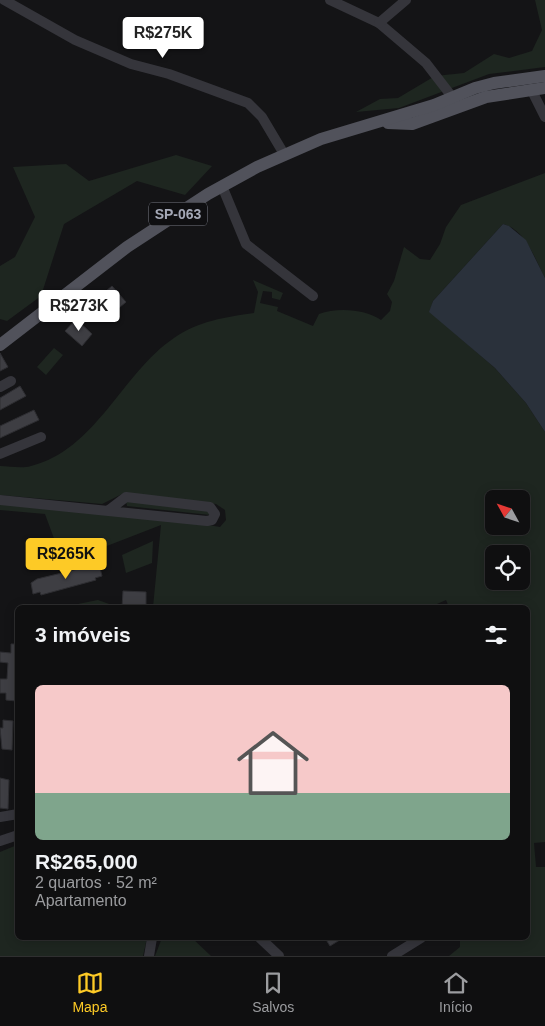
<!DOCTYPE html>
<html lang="pt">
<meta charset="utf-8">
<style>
body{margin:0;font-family:Arial,sans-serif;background:#181819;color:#f1f3f6;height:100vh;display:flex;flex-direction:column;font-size:19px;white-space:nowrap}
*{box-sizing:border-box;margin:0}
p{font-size:16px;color:#9b9c9f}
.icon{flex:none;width:28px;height:28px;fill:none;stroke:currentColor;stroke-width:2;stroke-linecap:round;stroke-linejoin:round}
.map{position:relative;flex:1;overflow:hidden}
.drawer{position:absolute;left:15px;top:605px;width:515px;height:335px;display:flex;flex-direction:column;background:#0f0f10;border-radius:8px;box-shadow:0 2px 12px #0003,0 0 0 1px #2f2f30}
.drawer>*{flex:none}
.needle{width:32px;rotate:310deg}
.controls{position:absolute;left:485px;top:490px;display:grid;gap:10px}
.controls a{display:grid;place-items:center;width:45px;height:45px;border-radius:8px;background:#0f0f10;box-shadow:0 2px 12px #0003,0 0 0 1px #2f2f30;font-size:25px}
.price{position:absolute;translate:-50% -42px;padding:0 11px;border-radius:5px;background:#fff;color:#222;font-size:16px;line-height:32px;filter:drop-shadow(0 1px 2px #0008)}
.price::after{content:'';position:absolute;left:50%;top:30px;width:15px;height:11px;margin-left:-8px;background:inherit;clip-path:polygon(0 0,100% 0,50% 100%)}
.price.selected{background:#fdca26;color:#111}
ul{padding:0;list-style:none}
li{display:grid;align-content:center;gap:10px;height:265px;padding:0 20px}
li span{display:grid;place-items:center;height:155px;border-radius:8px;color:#555}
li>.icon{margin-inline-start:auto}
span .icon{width:90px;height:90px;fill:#fffc;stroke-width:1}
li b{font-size:21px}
h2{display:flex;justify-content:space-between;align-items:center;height:60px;padding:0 20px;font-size:21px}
.menu{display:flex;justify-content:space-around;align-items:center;height:70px;border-top:1px solid #2f2f30;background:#0f0f10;font-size:14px;color:#9b9c9f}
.menu a{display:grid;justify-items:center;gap:2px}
.menu .selected{color:#fdca26}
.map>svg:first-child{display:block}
</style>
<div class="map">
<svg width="545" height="956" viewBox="0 0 545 956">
<rect width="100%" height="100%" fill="#141416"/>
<g fill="#1e2620" fill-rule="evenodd">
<path d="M535 0H545V67L489 74 399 108 356 112 380 99 398 98 435 76 464 73 494 54 509 58 532 51 542 30Z"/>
<path d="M176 155 212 166 185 195 137 181 64 224 41 296 7 321 0 319V266L15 257 35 217 13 167 66 164 89 181Z"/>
<path d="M545 173V278C535 259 526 230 503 224L433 301 430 312 495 368 526 403 545 432V842L534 843 536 867H545V956H449L460 947V938H528V608L449 607 446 600 428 608 153 607 161 525 63 563 45 514 0 510V503L164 517 220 527 226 520 225 510 216 504 124 493 102 504 0 495V466C9 466 22 469 31 466 96 450 122 373 174 338 198 321 226 317 254 313L258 292 253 280 283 293 280 300 272 298V292L263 291 260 303 278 307 277 311 313 326 319 314C337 307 366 309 381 320L390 311 392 302 387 294 394 281 404 247 420 259 430 260 440 244 446 227 461 205ZM494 499H521V526H494ZM494 554H521V581H494Z"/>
<path d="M54 348 63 355 46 375 37 367Z"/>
<path d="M126 501 208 510 210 515 127 506Z"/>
<path d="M153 541 152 563 126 573 122 555Z"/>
<path d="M98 600 112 605 111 607H63Z"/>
<path d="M17 845 18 938H147L143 956H0V852Z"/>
<path d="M162 938H192L211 956H155Z"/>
</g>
<path fill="#2a313b" d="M503 224 509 226 526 240 545 278V432L526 403 495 368 429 312 433 301Z"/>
<g fill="#3e3e43" stroke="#2e2e32">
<path d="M112 286 126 302 113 313 99 297Z"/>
<path d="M76 319 92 334 82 346 65 331Z"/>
<path d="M0 353 8 367 0 371Z"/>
<path d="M20 386 26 396 0 410V398Z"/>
<path d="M34 410 39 420 0 438V426Z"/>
<path d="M99 564 102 576 95 578 96 580 41 595 40 592 33 594 31 583 37 579Z"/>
<path d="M123 591 146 592V608H122Z"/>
<path d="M11 644H18L16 701 6 700V693H0V679H7L8 663 0 662V652L11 653Z"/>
<path d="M3 720 13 721 12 750 2 749 0 728H3Z"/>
<path d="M0 778 9 780 8 809 0 808Z"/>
<path d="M325 938H343L330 946Z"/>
</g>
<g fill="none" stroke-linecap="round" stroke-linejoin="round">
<g stroke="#35353b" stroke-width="10">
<path d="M4 0 75 40 131 64 169 74 248 103 262 117 284 154"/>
<path d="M330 0 379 23 426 63 453 98"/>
<path d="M379 23 406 0"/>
<path d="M531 89 545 117"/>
<path d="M222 186 246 244 313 296"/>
<path d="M0 387 11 381"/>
<path d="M0 454 41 437"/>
<path d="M0 500 207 521 212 520 215 514 210 507 126 497 109 510"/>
<path d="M0 817 18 814"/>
<path d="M0 841 18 835"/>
<path d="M260 938 279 956"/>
<path d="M149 956 152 938"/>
<path d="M392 956 421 938"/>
</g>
<g stroke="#51525b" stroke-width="12">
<path d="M388 123 412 124 486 97 545 88"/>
<path d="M0 345 127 247 208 194 257 167 321 139 434 105 475 88 494 83 545 76"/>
</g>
</g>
<g text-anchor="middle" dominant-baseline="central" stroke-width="4" stroke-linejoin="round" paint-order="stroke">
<rect fill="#0f0f11" stroke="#787b85" stroke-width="1" x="149" y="202.5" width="58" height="23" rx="4"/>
<g font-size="14" font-weight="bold" fill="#a5a9b7">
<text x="178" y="214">SP-063</text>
</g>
</g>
</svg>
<div class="controls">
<a><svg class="needle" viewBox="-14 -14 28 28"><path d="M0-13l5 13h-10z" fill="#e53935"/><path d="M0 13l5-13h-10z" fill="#9b9c9f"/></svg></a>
<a><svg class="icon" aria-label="locate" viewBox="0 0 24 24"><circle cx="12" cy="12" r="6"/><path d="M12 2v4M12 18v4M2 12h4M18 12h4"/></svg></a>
</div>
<b class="price" style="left:163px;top:59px">R$275K</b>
<b class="price" style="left:79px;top:332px">R$273K</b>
<b class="price selected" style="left:66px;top:580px">R$265K</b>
<section class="drawer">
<h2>3 imóveis<svg class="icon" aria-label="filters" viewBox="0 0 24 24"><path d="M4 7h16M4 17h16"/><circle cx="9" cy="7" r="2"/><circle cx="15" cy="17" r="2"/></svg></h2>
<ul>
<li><span style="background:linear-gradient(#f6c9c9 70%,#7fa58c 0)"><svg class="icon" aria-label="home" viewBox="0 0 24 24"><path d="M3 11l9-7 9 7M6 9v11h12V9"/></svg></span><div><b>R$265,000</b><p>2 quartos · 52 m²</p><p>Apartamento</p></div></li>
</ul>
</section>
</div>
<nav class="menu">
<a class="selected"><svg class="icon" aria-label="map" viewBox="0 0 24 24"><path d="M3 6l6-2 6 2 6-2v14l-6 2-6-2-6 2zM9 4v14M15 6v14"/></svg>Mapa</a>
<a><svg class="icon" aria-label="saved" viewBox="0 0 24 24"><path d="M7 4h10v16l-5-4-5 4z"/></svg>Salvos</a>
<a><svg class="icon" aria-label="home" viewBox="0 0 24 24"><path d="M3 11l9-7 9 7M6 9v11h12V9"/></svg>Início</a>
</nav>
